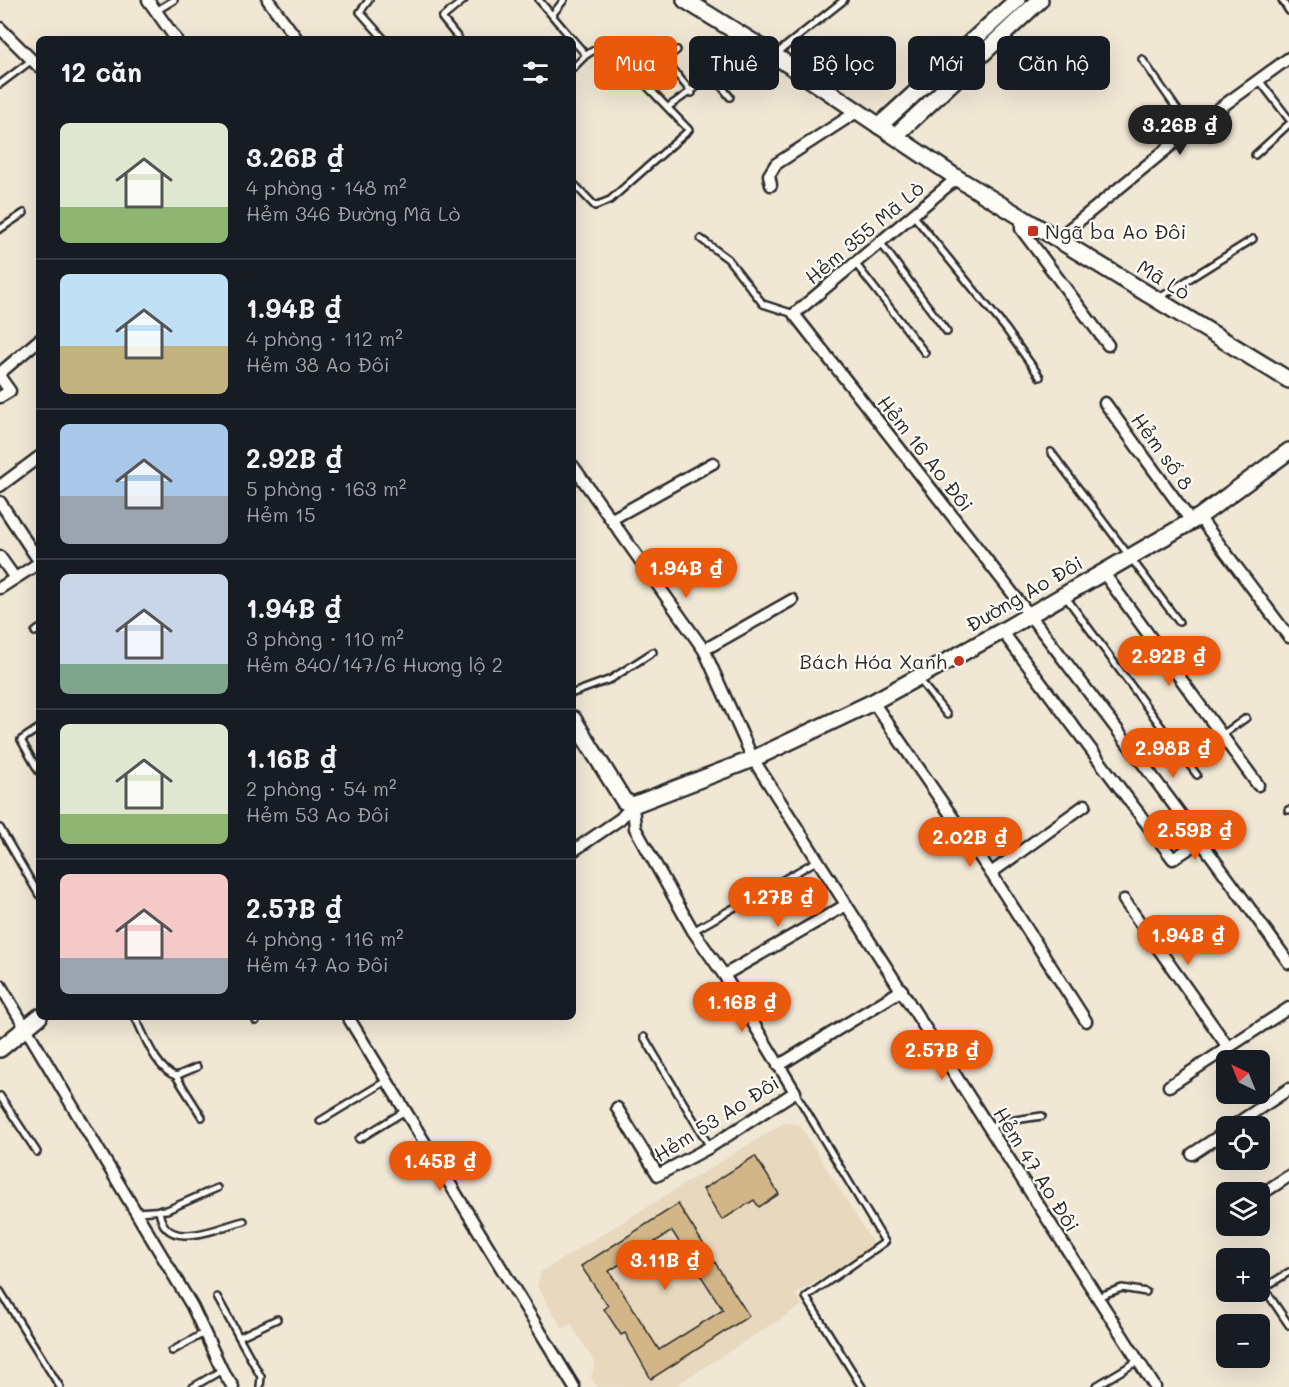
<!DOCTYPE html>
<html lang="vi">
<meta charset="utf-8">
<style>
body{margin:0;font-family:Mali,sans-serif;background:#242831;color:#f1f3f6;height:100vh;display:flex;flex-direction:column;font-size:22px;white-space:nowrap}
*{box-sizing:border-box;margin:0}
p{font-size:20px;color:#9ea1a6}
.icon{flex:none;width:33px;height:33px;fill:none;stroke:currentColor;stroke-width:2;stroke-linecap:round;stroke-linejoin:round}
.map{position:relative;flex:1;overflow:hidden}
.details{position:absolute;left:36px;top:36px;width:540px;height:984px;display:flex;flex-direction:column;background:#171b24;border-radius:9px;box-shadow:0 6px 24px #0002}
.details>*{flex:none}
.hud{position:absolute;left:594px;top:36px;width:570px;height:54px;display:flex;gap:12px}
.needle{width:39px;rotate:317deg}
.controls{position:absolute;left:1216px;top:1050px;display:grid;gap:12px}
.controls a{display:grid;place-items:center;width:54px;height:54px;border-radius:9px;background:#171b24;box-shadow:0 6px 24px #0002;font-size:30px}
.price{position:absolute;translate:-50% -51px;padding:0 14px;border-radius:21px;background:#ea580c;color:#fff;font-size:20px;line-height:39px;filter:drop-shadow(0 2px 3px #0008)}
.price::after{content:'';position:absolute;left:50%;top:36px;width:18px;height:14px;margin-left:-9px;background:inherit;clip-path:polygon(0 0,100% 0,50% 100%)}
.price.selected{background:#222;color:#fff}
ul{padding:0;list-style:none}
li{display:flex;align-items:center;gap:18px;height:150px;padding:0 24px}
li+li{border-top:2px solid #363941}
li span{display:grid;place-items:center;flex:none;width:168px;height:120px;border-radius:9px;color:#555}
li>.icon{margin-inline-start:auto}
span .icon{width:72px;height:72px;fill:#fffc;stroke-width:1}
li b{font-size:26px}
h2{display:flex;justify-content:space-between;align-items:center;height:72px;padding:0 24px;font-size:26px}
.pill{padding:0 21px;border-radius:9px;background:#171b24;box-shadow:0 6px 24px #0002;font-size:21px;line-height:54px}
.pill.selected{background:#ea580c;color:#fff}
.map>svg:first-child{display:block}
</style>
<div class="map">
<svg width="1289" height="1387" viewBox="0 0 1289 1387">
<rect width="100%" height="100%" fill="#f0e7d5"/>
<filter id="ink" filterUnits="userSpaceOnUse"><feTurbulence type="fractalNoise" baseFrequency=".0167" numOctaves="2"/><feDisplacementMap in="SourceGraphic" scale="12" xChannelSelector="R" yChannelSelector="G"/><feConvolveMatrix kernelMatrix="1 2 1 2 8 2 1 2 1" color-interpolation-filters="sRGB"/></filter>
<g filter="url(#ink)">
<path fill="#e7d8be" d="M784 1123 799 1124 874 1245 796 1294 802 1305 673 1387H597L591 1377 595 1363 571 1324 563 1329 537 1286 541 1272Z"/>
<g fill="#d2b687" stroke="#2b2b2b" stroke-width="1.5" fill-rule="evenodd">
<path d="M755 1156 779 1194 759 1207 754 1200 722 1220 703 1189Z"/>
<path d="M678 1204 749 1316 651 1379 625 1333 621 1335 604 1309 608 1306 581 1266ZM672 1231 723 1310 659 1350 609 1271Z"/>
</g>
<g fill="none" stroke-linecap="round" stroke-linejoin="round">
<g stroke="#2b2b2b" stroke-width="10">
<g id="lane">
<path d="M369 0 360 12 384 39"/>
<path d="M539 0 572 39"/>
<path d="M1282 0 1289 11"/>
<path d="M156 11 174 0"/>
<path d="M552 15 564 0"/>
<path d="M459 39 442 18 464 0"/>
<path d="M573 40 586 55"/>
<path d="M776 54 844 0"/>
<path d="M1142 59 1191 129"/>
<path d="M665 60 692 93"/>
<path d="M573 68 586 55 609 41 641 80 689 130 610 200 595 206 573 183"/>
<path d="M713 76 730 97"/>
<path d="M641 80 677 50"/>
<path d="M1259 80 1289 119"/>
<path d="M0 84 32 60"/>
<path d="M668 107 724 68 748 42"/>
<path d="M1255 155 1289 124"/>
<path d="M913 215 1006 329 1040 377"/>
<path d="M0 229 24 213"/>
<path d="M701 239 728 259 763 304 794 314"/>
<path d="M880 242 947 332"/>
<path d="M855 263 925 353"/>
<path d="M1159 298 1253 239"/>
<path d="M1051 452 1179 622"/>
<path d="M1065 596 1197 775"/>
<path d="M35 632 39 629"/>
<path d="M918 678 947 715"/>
<path d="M573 693 611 679 653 652"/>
<path d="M39 728 21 740 39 772"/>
<path d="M1222 735 1246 718"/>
<path d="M1288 810H1289"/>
<path d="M0 828 39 895"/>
<path d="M693 931 818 860"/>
<path d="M135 1017C144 1034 156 1070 176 1076L197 1067"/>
<path d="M254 1017 256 1021"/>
<path d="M644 1037 710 1147"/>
<path d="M176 1076 202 1117"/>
<path d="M795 1092 885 1242 806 1297 862 1387"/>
<path d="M0 1096 37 1152"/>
<path d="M320 1121 386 1081"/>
<path d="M989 1128 1001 1122 1042 1116"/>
<path d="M359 1139 405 1111"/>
<path d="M159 1210C164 1255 218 1227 244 1221"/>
<path d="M136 1212 167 1210 217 1188"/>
<path d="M1260 1282 1289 1325"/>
<path d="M1264 1288 1289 1272"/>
<path d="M0 1291 60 1387"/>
<path d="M217 1297 261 1377 260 1387"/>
<path d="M1097 1297 1122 1288 1146 1292"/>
<path d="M239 1337 277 1319"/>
<path d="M172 1351 204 1333"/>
<path d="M1096 1386 1138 1361"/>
<path d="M193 1387 222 1370"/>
</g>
</g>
<g stroke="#2b2b2b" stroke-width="15">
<g id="street">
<path d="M148 0 176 39"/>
<path d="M268 0 297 39"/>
<path d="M0 28 39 67"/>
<path d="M957 178 794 314C962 528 1131 741 1289 963"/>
<path d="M771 185 769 175 776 164 858 111"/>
<path d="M1021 217V229L1108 345"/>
<path d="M1057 239 1191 129 1289 58"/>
<path d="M0 373 39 340"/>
<path d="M0 377 10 391 0 397"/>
<path d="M1105 403 1191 521"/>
<path d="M573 466 704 650 753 759 1155 1387"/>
<path d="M0 486 39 457"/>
<path d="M0 502 39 561"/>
<path d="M1199 517 1289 637"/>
<path d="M612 519 713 463"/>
<path d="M0 557 15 578"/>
<path d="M1103 572 1258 785"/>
<path d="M0 588 39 563"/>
<path d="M1002 631 1173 859 1202 840"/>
<path d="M704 650 792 600"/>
<path d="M873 702 991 873 1086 1021"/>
<path d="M573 851 620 819 633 805"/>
<path d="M991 873 1085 805"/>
<path d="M1124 900 1228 1047"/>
<path d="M724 975 846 905"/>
<path d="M0 985 192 1306 222 1370 233 1387"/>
<path d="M348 1017 574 1387"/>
<path d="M778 1066 902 990"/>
<path d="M1169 1086 1289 1008"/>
<path d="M617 1108 658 1175 710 1147 795 1092 724 975 693 931 635 828 633 805"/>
<path d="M1233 1126 1289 1089"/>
<path d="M1192 1154 1227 1131"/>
<path d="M1260 1195 1289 1176"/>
</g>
</g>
<g stroke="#2b2b2b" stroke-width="20">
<g id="secondary">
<path d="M685 0 774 55 957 178 1289 380"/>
<path d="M879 126 1017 0"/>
<path d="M895 136 1040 0"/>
<path d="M573 719 624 801 633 805 753 759 873 702 1002 631 1199 517 1289 451"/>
<path d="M0 1049 39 1017"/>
</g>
</g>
<use href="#lane" stroke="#fdfcf7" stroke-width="5"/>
<use href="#street" stroke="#fdfcf7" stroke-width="10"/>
<use href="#secondary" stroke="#fdfcf7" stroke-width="15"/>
</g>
</g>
<g fill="#c8321e" stroke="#fdfcf7" stroke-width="2">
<rect x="1027" y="225" width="12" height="12" rx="3"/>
<circle cx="959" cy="661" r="6"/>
</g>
<g text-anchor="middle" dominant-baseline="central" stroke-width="4.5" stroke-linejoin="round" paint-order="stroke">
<g font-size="20" fill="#2b2b2b" stroke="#fdfcf7" text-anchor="start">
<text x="1045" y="231">Ngã ba Ao Đôi</text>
<text x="947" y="661" text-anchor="end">Bách Hóa Xanh</text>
</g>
<g font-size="20" fill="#2b2b2b" stroke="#fdfcf7">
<text transform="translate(864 232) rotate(-40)">Hẻm 355 Mã Lò</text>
<text transform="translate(1164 279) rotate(31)">Mã Lò</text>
<text transform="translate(1163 451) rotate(54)">Hẻm số 8</text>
<text transform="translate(926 453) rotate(52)">Hẻm 16 Ao Đôi</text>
<text transform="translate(1024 593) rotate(-30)">Đường Ao Đôi</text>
<text transform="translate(716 1118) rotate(-32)">Hẻm 53 Ao Đôi</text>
<text transform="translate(1037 1169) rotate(58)">Hẻm 47 Ao Đôi</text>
</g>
</g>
</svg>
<div class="controls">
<a><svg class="needle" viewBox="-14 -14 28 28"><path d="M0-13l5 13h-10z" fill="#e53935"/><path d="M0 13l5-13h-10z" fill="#9ea1a6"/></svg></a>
<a><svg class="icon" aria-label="locate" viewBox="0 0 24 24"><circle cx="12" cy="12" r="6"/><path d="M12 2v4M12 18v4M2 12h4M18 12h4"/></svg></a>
<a><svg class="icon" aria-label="layers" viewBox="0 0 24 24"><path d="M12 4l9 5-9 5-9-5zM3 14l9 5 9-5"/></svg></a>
<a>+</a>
<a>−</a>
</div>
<b class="price selected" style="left:1180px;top:156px">3.26B ₫</b>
<b class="price" style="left:686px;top:599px">1.94B ₫</b>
<b class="price" style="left:1169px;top:687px">2.92B ₫</b>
<b class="price" style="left:1173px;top:779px">2.98B ₫</b>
<b class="price" style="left:1195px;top:861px">2.59B ₫</b>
<b class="price" style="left:970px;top:868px">2.02B ₫</b>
<b class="price" style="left:778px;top:928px">1.27B ₫</b>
<b class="price" style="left:1188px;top:966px">1.94B ₫</b>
<b class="price" style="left:742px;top:1033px">1.16B ₫</b>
<b class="price" style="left:942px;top:1081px">2.57B ₫</b>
<b class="price" style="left:440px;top:1192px">1.45B ₫</b>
<b class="price" style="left:665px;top:1291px">3.11B ₫</b>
<div class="hud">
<a class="pill selected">Mua</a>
<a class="pill">Thuê</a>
<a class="pill">Bộ lọc</a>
<a class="pill">Mới</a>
<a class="pill">Căn hộ</a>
</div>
<section class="details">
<h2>12 căn<svg class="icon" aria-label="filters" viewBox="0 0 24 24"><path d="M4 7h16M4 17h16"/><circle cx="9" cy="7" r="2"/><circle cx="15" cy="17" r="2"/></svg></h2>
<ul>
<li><span style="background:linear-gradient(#dfe7d0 70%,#8fb573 0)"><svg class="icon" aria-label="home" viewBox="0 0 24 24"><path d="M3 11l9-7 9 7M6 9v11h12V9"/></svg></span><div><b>3.26B ₫</b><p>4 phòng · 148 m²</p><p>Hẻm 346 Đường Mã Lò</p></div></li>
<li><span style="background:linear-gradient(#bfe0f5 60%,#c2b280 0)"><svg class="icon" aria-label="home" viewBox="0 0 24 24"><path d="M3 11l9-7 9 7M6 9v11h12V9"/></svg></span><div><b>1.94B ₫</b><p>4 phòng · 112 m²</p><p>Hẻm 38 Ao Đôi</p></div></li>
<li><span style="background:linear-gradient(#a9c7e8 60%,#9aa5b1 0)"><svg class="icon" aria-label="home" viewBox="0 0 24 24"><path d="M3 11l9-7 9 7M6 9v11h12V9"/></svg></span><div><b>2.92B ₫</b><p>5 phòng · 163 m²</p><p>Hẻm 15</p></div></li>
<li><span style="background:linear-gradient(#c9d6e8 75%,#7fa58c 0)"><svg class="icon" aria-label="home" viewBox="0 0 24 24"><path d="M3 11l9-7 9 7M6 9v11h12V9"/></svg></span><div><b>1.94B ₫</b><p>3 phòng · 110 m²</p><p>Hẻm 840/147/6 Hương lộ 2</p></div></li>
<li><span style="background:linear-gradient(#dfe7d0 75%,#8fb573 0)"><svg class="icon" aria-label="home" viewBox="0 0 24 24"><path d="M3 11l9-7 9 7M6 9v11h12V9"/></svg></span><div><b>1.16B ₫</b><p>2 phòng · 54 m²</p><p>Hẻm 53 Ao Đôi</p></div></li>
<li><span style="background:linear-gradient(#f6c9c9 70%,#9aa5b1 0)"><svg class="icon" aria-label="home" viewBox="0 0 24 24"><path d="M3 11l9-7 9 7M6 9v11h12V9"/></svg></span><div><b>2.57B ₫</b><p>4 phòng · 116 m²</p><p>Hẻm 47 Ao Đôi</p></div></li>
</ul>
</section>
</div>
